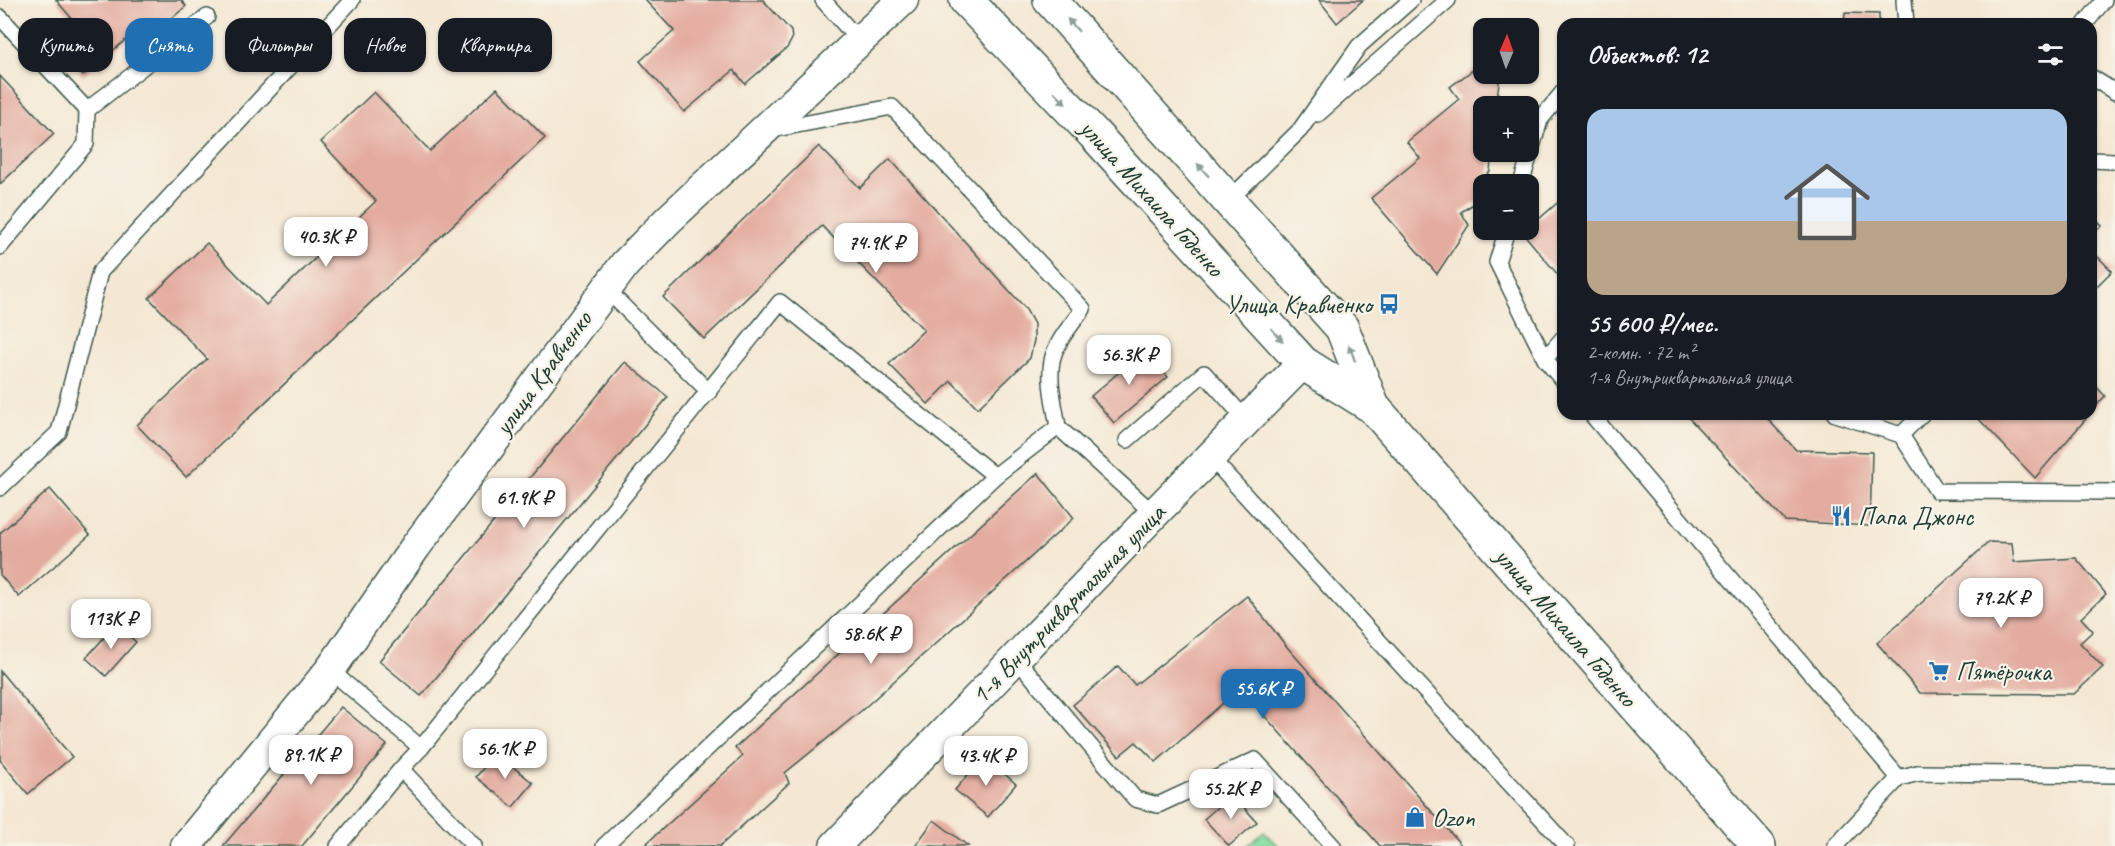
<!DOCTYPE html>
<html lang="ru">
<meta charset="utf-8">
<style>
body{margin:0;font-family:Caveat,sans-serif;background:#20242c;color:#f1f3f6;height:100vh;display:flex;flex-direction:column;font-size:22px;white-space:nowrap}
*{box-sizing:border-box;margin:0}
p{font-size:20px;color:#9ea1a6}
.icon{flex:none;width:33px;height:33px;fill:none;stroke:currentColor;stroke-width:2;stroke-linecap:round;stroke-linejoin:round}
.map{position:relative;flex:1;overflow:hidden}
.panel{position:absolute;left:1557px;top:18px;width:540px;height:402px;display:flex;flex-direction:column;background:#171b24;border-radius:18px;box-shadow:0 2px 4px #0004}
.panel>*{flex:none}
.top-card{position:absolute;left:18px;top:18px;width:570px;height:54px;display:flex;gap:12px}
.needle{width:39px;rotate:2deg}
.buttons{position:absolute;left:1473px;top:18px;display:grid;gap:12px}
.buttons a{display:grid;place-items:center;width:66px;height:66px;border-radius:12px;background:#171b24;box-shadow:0 2px 4px #0004;font-size:30px}
.price{position:absolute;translate:-50% -51px;padding:0 14px;border-radius:12px;background:#fff;color:#222;font-size:20px;line-height:39px;filter:drop-shadow(0 2px 3px #0008)}
.price::after{content:'';position:absolute;left:50%;top:36px;width:18px;height:14px;margin-left:-9px;background:inherit;clip-path:polygon(0 0,100% 0,50% 100%)}
.price.on{background:#1f6fb2;color:#fff}
ul{padding:0;list-style:none}
li{display:grid;align-content:center;gap:12px;height:318px;padding:0 30px}
li span{display:grid;place-items:center;height:186px;border-radius:18px;color:#555}
li>.icon{margin-inline-start:auto}
span .icon{width:108px;height:108px;fill:#fffc;stroke-width:1}
li b{font-size:26px}
h2{display:flex;justify-content:space-between;align-items:center;height:72px;padding:0 30px;font-size:26px}
.chip{padding:0 21px;border-radius:18px;background:#171b24;box-shadow:0 2px 4px #0004;font-size:21px;line-height:54px}
.chip.on{background:#1f6fb2;color:#fff}
.map>svg:first-child{display:block}
</style>
<div class="map">
<svg width="2115" height="846" viewBox="0 0 2115 846">
<rect width="100%" height="100%" fill="#f7f3e8"/>
<filter id="ink" filterUnits="userSpaceOnUse"><feTurbulence type="fractalNoise" baseFrequency=".0167" numOctaves="2"/><feDisplacementMap in="SourceGraphic" scale="12" xChannelSelector="R" yChannelSelector="G"/><feConvolveMatrix kernelMatrix="1 2 1 2 8 2 1 2 1" color-interpolation-filters="sRGB"/></filter>
<filter id="wash" filterUnits="userSpaceOnUse"><feTurbulence type="fractalNoise" baseFrequency=".008" numOctaves="4" result="noise"/><feDisplacementMap in="SourceGraphic" scale="24" xChannelSelector="R" yChannelSelector="G"/><feGaussianBlur stdDeviation="1.35" result="paint"/><feColorMatrix in="noise" values="0 0 0 0 0 0 0 0 0 0 0 0 0 0 0 0 0 1.4 0 .05"/><feComposite in="paint" operator="in"/></filter>
<g filter="url(#wash)">
<rect width="100%" height="100%" fill="#f4e8d4"/>
<path fill="#87dda0" stroke="#538d6a" stroke-width="1.5" d="M1264 832 1278 846H1247Z"/>
<g id="blocks">
<g fill="#e4aca0">
<path d="M56 0H181L186 6 151 37 142 26 83 76 52 40 74 21Z"/>
<path d="M645 0H763L791 31 792 39 787 48 745 84 734 70 684 112 640 61 674 31Z"/>
<path d="M1319 0H1363L1337 23Z"/>
<path d="M1845 13 1879 14V24H1844Z"/>
<path d="M1482 63 1484 74H1500L1496 106H1484V152H1492L1490 171 1478 184 1484 193V197L1461 212 1469 225 1437 274 1371 198 1420 158 1407 142 1459 99 1450 87Z"/>
<path d="M0 76 54 134 0 184Z"/>
<path d="M497 88 545 138 186 477 137 425 207 359 149 298 207 243 266 305 376 201 321 142 374 92 430 151Z"/>
<path d="M819 146 860 188 890 159 1025 308 1034 324V340L1030 358 978 408 951 381 928 404 889 364 924 330 822 226 704 339 663 297Z"/>
<path d="M1563 198V281L1523 233Z"/>
<path d="M2091 215 2102 226 2091 235Z"/>
<path d="M2091 250 2112 271 2091 292Z"/>
<path d="M1145 350 1168 377 1114 423 1091 396Z"/>
<path d="M625 362 668 397 421 696 379 661Z"/>
<path d="M2091 381 2105 396 2091 412Z"/>
<path d="M1685 414H1763L1796 450 1872 452 1870 526 1785 521Z"/>
<path d="M1974 414H2090L2035 478Z"/>
<path d="M1038 473 1074 518 861 711 785 773 789 783 720 846H650L647 843 743 756 735 748Z"/>
<path d="M50 489 90 535 19 597 0 575V533Z"/>
<path d="M1989 542 2012 543 2014 562 2076 558 2106 594 2081 618 2093 631 2080 643 2103 667 2074 694 1920 693 1877 643Z"/>
<path d="M1247 596 1287 647 1462 846H1380L1240 688 1156 762 1136 742 1119 756 1073 705 1118 666 1135 685Z"/>
<path d="M116 624 136 642 106 676 86 658Z"/>
<path d="M0 671 72 757 28 794 0 760Z"/>
<path d="M341 707 387 745 302 846H223Z"/>
<path d="M496 753 533 783 513 807 476 777Z"/>
<path d="M984 756 1016 784 988 817 955 790Z"/>
<path d="M1232 794 1257 822 1229 846 1204 819Z"/>
<path d="M934 820 968 846H915Z"/>
</g>
</g>
</g>
<g filter="url(#ink)">
<use href="#blocks" fill-opacity="0" stroke="#3f574c" stroke-width="1.5"/>
<g fill="none" stroke-linecap="round" stroke-linejoin="round">
<g stroke="#3f574c" stroke-width="18">
<g id="lane">
<path d="M823 0 860 42"/>
<path d="M1904 0 1906 24"/>
<path d="M0 17 87 110 86 144 0 247"/>
<path d="M2085 24 2104 0"/>
<path d="M2091 77 2115 92"/>
<path d="M87 110 207 17"/>
<path d="M1318 114 1448 0"/>
<path d="M2091 160 2115 161"/>
<path d="M1521 184 1540 120 1563 92"/>
<path d="M1229 200 1300 130 1359 46 1411 0"/>
<path d="M1507 230 1497 262 1545 359 1563 381"/>
<path d="M605 288 709 392"/>
<path d="M1545 359 1563 338"/>
<path d="M1591 414 1899 778 1918 773"/>
<path d="M1835 414 1901 435 1937 491 2115 492"/>
<path d="M1058 427 1154 514"/>
<path d="M1901 435 1922 414"/>
<path d="M1127 440 1204 373 1247 421"/>
<path d="M1211 458 1567 846"/>
<path d="M0 488 59 432 100 272 352 0"/>
<path d="M1016 658 1135 799 1158 805 1255 760 1333 846"/>
<path d="M330 670 421 748"/>
<path d="M401 769 474 846"/>
<path d="M338 846 401 769 421 748 780 302 995 476"/>
<path d="M604 846 995 476 1058 427C1055 407 1048 381 1052 361 1055 343 1072 324 1083 309L892 107 771 130"/>
<path d="M1835 846 1899 778 1918 773 2115 775"/>
</g>
</g>
<g stroke="#3f574c" stroke-width="33">
<g id="street">
<path d="M186 846 330 670 416 546 625 264 668 220 903 0"/>
<path d="M835 846 1154 514 1303 363"/>
</g>
</g>
<g stroke="#3f574c" stroke-width="36">
<g id="primary">
<path d="M966 0 1094 134 1303 363 1373 407 1759 846"/>
<path d="M1050 0 1342 328 1373 407"/>
</g>
</g>
<use href="#lane" stroke="#fff" stroke-width="15"/>
<use href="#street" stroke="#fff" stroke-width="30"/>
<use href="#primary" stroke="#fff" stroke-width="33"/>
</g>
<defs><path id="oneway-solid" d="M-6-.8H1V-3.2L6.5 0L1 3.2V.8H-6Z" transform="scale(1.5)"/></defs>
<g fill="#8f9e9a">
<use href="#oneway-solid" transform="translate(1073 25) rotate(-132)"/>
<use href="#oneway-solid" transform="translate(1060 98) rotate(46)"/>
<use href="#oneway-solid" transform="translate(1203 170) rotate(-132)"/>
<use href="#oneway-solid" transform="translate(1277 335) rotate(48)"/>
<use href="#oneway-solid" transform="translate(1352 353) rotate(-111)"/>
</g>
</g>
<defs>
<g id="bus-bare" transform="scale(1.62)"><path d="M-5-6H5V4H4V6H2V4H-2V6H-4V4H-5ZM-3.5-4V0h7V-4ZM-3.5 1.2v1.5H-2V1.2ZM2 1.2v1.5H3.5V1.2Z" fill="#1f6fb2" stroke="#f7f3e8" stroke-width="2.5" paint-order="stroke"/></g>
<g id="restaurant-bare" transform="scale(1.62)"><path d="M-5-6h1v4h1v-4h1v4h1v-4h1v5L-1.5 .5V6h-2V.5L-5-1ZM5-6V6H3V1.5H1.5Q1.5-4 5-6Z" fill="#1f6fb2" stroke="#f7f3e8" stroke-width="2.5" paint-order="stroke"/></g>
<g id="supermarket-bare" transform="scale(1.62)"><path d="M-6-5.5h2.5l.6 2H6L4.5 2H-2.5L-4.4-4H-6ZM-1.5 3.2a1.3 1.3 0 1 0 .1 0ZM3 3.2a1.3 1.3 0 1 0 .1 0Z" fill="#1f6fb2" stroke="#f7f3e8" stroke-width="2.5" paint-order="stroke"/></g>
<g id="shop-bare" transform="scale(1.62)"><path d="M-5-2.5h2.3a2.7 3.5 0 0 1 5.4 0H5L5.5 6h-11ZM-1.5-2.5h3a1.5 2.3 0 0 0-3 0Z" fill="#1f6fb2" stroke="#f7f3e8" stroke-width="2.5" paint-order="stroke"/></g>
</defs>
<g fill-rule="evenodd">
<use href="#bus-bare" x="1389" y="304"/>
<use href="#restaurant-bare" x="1841" y="516"/>
<use href="#supermarket-bare" x="1939" y="671"/>
<use href="#shop-bare" x="1415" y="817"/>
</g>
<g text-anchor="middle" dominant-baseline="central" stroke-width="4.5" stroke-linejoin="round" paint-order="stroke">
<g font-size="26" fill="#1f3d34" stroke="#f7f3e8">
<text transform="translate(1152 198) rotate(48)">улица Михаила Годенко</text>
<text transform="translate(543 373) rotate(-54)">улица Кравченко</text>
<text transform="translate(1068 604) rotate(-46)">1-я Внутриквартальная улица</text>
<text transform="translate(1566 627) rotate(49)">улица Михаила Годенко</text>
</g>
<g font-size="26" fill="#1f3d34" stroke="#f7f3e8" text-anchor="start">
<text x="1372" y="304" text-anchor="end">Улица Кравченко</text>
<text x="1858" y="516">Папа Джонс</text>
<text x="1956" y="671">Пятёрочка</text>
<text x="1432" y="817">Ozon</text>
</g>
</g>
</svg>
<div class="buttons">
<a><svg class="needle" viewBox="-14 -14 28 28"><path d="M0-13l5 13h-10z" fill="#e53935"/><path d="M0 13l5-13h-10z" fill="#9ea1a6"/></svg></a>
<a>+</a>
<a>−</a>
</div>
<b class="price" style="left:326px;top:268px">40.3K ₽</b>
<b class="price" style="left:876px;top:274px">74.9K ₽</b>
<b class="price" style="left:1129px;top:386px">56.3K ₽</b>
<b class="price" style="left:524px;top:529px">61.9K ₽</b>
<b class="price" style="left:2001px;top:629px">79.2K ₽</b>
<b class="price" style="left:111px;top:650px">113K ₽</b>
<b class="price" style="left:871px;top:665px">58.6K ₽</b>
<b class="price on" style="left:1263px;top:720px">55.6K ₽</b>
<b class="price" style="left:505px;top:780px">56.1K ₽</b>
<b class="price" style="left:311px;top:786px">89.1K ₽</b>
<b class="price" style="left:986px;top:787px">43.4K ₽</b>
<b class="price" style="left:1231px;top:820px">55.2K ₽</b>
<div class="top-card">
<a class="chip">Купить</a>
<a class="chip on">Снять</a>
<a class="chip">Фильтры</a>
<a class="chip">Новое</a>
<a class="chip">Квартира</a>
</div>
<section class="panel">
<h2>Объектов: 12<svg class="icon" aria-label="filters" viewBox="0 0 24 24"><path d="M4 7h16M4 17h16"/><circle cx="9" cy="7" r="2"/><circle cx="15" cy="17" r="2"/></svg></h2>
<ul>
<li><span style="background:linear-gradient(#a9c7e8 60%,#b9a48a 0)"><svg class="icon" aria-label="home" viewBox="0 0 24 24"><path d="M3 11l9-7 9 7M6 9v11h12V9"/></svg></span><div><b>55 600 ₽/мес.</b><p>2-комн. · 72 m²</p><p>1-я Внутриквартальная улица</p></div></li>
</ul>
</section>
</div>
